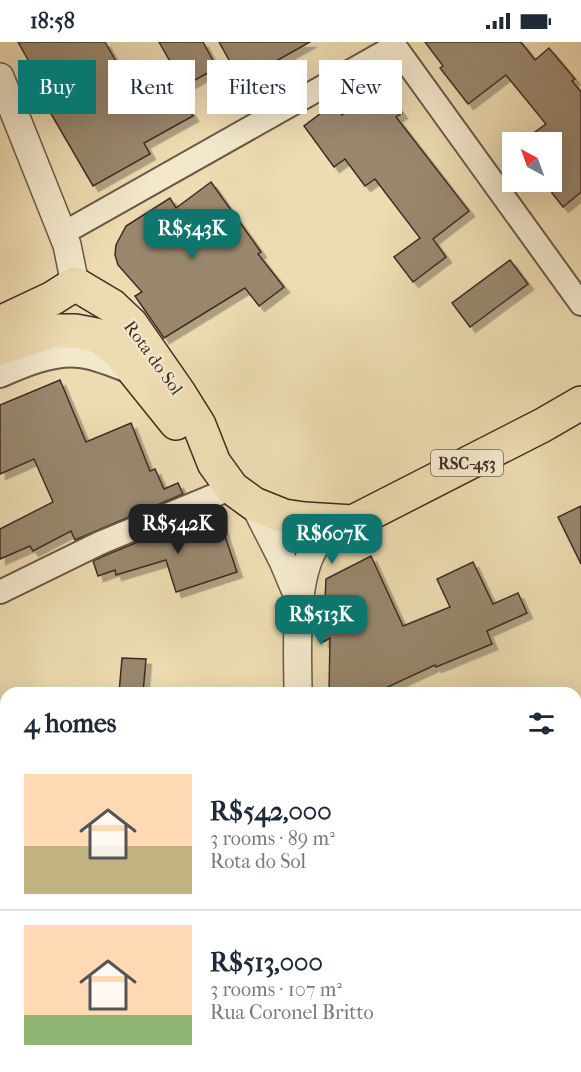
<!DOCTYPE html>
<meta charset="utf-8">
<style>
body{margin:0;font-family:"IM FELL French Canon",serif;background:#f6f6f7;color:#1f2937;height:100vh;display:flex;flex-direction:column;font-size:22px;white-space:nowrap}
*{box-sizing:border-box;margin:0}
p{font-size:20px;color:#747a83}
.icon{flex:none;width:33px;height:33px;fill:none;stroke:currentColor;stroke-width:2;stroke-linecap:round;stroke-linejoin:round}
.map{position:relative;flex:1;overflow:hidden}
.side{position:absolute;left:0px;top:645px;width:582px;height:386px;display:flex;flex-direction:column;background:#fff;border-radius:18px 18px 0 0;box-shadow:0 6px 24px #0002}
.side>*{flex:none}
.top-card{position:absolute;left:18px;top:18px;width:546px;height:54px;display:flex;gap:12px}
.needle{width:39px;rotate:319deg}
.buttons{position:absolute;left:502px;top:90px;display:grid;gap:12px}
.buttons a{display:grid;place-items:center;width:60px;height:60px;border-radius:0px;background:#fff;box-shadow:0 6px 24px #0002;font-size:30px}
.price{position:absolute;translate:-50% -51px;padding:0 14px;border-radius:12px;background:#0f766e;color:#fff;font-size:20px;line-height:39px;filter:drop-shadow(0 2px 3px #0008)}
.price::after{content:'';position:absolute;left:50%;top:36px;width:18px;height:14px;margin-left:-9px;background:inherit;clip-path:polygon(0 0,100% 0,50% 100%)}
.price.current{background:#222;color:#fff}
ul{padding:0;list-style:none}
li{display:flex;align-items:center;gap:18px;height:150px;padding:0 24px}
li+li{border-top:2px solid #e0e1e3}
li span{display:grid;place-items:center;flex:none;width:168px;height:120px;border-radius:0px;color:#555}
li>.icon{margin-inline-start:auto}
span .icon{width:72px;height:72px;fill:#fffc;stroke-width:1}
li b{font-size:26px}
h2{display:flex;justify-content:space-between;align-items:center;height:72px;padding:0 24px;font-size:26px}
.pill{padding:0 21px;border-radius:0px;background:#fff;box-shadow:0 6px 24px #0002;font-size:21px;line-height:54px}
.pill.current{background:#0f766e;color:#fff}
.status{display:flex;justify-content:space-between;align-items:center;height:42px;padding:0 30px;background:#fff;direction:ltr}
.status svg{height:16px;fill:currentColor}
.map>svg:first-child{display:block}
</style>
<div class="status"><b>18:58</b><svg viewBox="0 0 49 12"><path d="M0 12V9h3v3zM5 12V6h3v6zM10 12V3h3v9zM15 12V0h3v12zM26 1h20v11H26zM47 4h2v5h-2z"/></svg></div>
<div class="map">
<svg width="581" height="1030" viewBox="0 0 581 1030">
<defs>
<filter id="shadow"><feDropShadow dx="5.5" dy="5.5" stdDeviation="0" flood-color="#0004"/></filter>
</defs>
<rect width="100%" height="100%" fill="#eddbb1"/>
<filter id="stains"><feTurbulence type="fractalNoise" baseFrequency=".00333" numOctaves="4"/><feColorMatrix values="0 0 0 0 .2 0 0 0 0 .09 0 0 0 0 .02 0 0 0 .5 -.17"/></filter>
<radialGradient id="worn" r=".72"><stop offset=".6" stop-color="#630" stop-opacity="0"/><stop offset="1" stop-color="#630" stop-opacity=".3"/></radialGradient>
<g fill="#99876e" stroke="#3f2c25" stroke-width="1.5" filter="url(#shadow)">
<path d="M18 0H105L144 69 179 50 193 74 144 101 150 112 93 144 43 58 49 55Z"/>
<path d="M159 0H203L217 26 184 44Z"/>
<path d="M219 0H310L260 28 263 32 243 43Z"/>
<path d="M425 0H521L535 18 549 6 575 37 572 39 581 50V150L563 165 552 151V100H521L546 82 506 33 468 62 440 26 443 24Z"/>
<path d="M385 48 402 71 396 75 469 169 433 197 446 215 413 240 394 215 420 196 375 137 365 144 345 117 334 125 304 84 333 62 342 73 356 63 360 67Z"/>
<path d="M211 140 261 210 258 212 284 245 259 264 245 246 164 296 135 254 142 250 118 223 115 213 116 203 126 184 170 156 176 166Z"/>
<path d="M510 218 528 242 470 285 452 261Z"/>
<path d="M60 338 86 400 131 381 150 429 155 427 164 447 178 441 183 452 75 498 71 489 33 509 30 504 0 517V487L53 460 34 417 0 432V363Z"/>
<path d="M581 464V522L558 475Z"/>
<path d="M219 476 237 530 176 550 166 518 116 533 115 528 98 534 93 519 106 513 194 477 197 484Z"/>
<path d="M371 514 403 584 450 565 437 537 473 520 493 562 518 551 527 571 487 589 492 602 436 625 435 623 375 651H329L330 596 323 600 326 537Z"/>
<path d="M122 616 146 617 143 651H119Z"/>
</g>
<g fill="none" stroke-linecap="round" stroke-linejoin="round">
<g stroke="#6a5848" stroke-width="14">
<g id="service">
<path d="M576 725 581 724"/>
<path d="M496 1024V1030"/>
</g>
</g>
<g stroke="#6a5848" stroke-width="26">
<g id="minor">
<path d="M392 0 581 262"/>
<path d="M62 192 395 4"/>
<path d="M0 334C25 323 53 311 80 314 98 316 117 325 133 331"/>
<path d="M0 550 100 501 232 446"/>
<path d="M0 892 6 890"/>
<path d="M576 984 581 983"/>
<path d="M451 1030 467 1024"/>
</g>
</g>
<g stroke="#6a5848" stroke-width="30">
<g id="tertiary">
<path d="M0 35 67 203 75 242"/>
<path d="M254 462 283 519 299 557"/>
<path d="M298 651C298 610 292 529 320 498 328 490 343 485 353 480"/>
<path d="M297 1030V1024"/>
</g>
</g>
<g stroke="#3f2c25" stroke-width="36">
<g id="trunk">
<path d="M75 242 112 264 131 282 179 351 199 383 214 421 232 446 254 462 284 474 304 477 353 480 543 383 581 361"/>
<path d="M0 281 53 256 75 242"/>
<path d="M0 306 51 289H75L96 293 118 309 176 381"/>
</g>
</g>
<use href="#service" stroke="#f3e8cc" stroke-width="10"/>
<use href="#minor" stroke="#f3e8cc" stroke-width="22"/>
<use href="#tertiary" stroke="#f3e8cc" stroke-width="27"/>
<use href="#trunk" stroke="#eddbb1" stroke-width="33"/>
</g>
<g text-anchor="middle" dominant-baseline="central" stroke-width="4.5" stroke-linejoin="round" paint-order="stroke">
<rect fill="#f3e8cc" stroke="#756457" stroke-width="1.5" x="431" y="408" width="72" height="26" rx="4.5"/>
<g font-size="16" font-weight="bold" fill="#3f2c25">
<text x="467" y="421">RSC-453</text>
</g>
<g font-size="18" fill="#3f2c25" stroke="#f3e8cc">
<text transform="translate(153 316) rotate(54)">Rota do Sol</text>
</g>
</g>
<rect width="100%" height="100%" filter="url(#stains)"/>
<rect width="100%" height="100%" fill="url(#worn)"/>
</svg>
<div class="buttons">
<a><svg class="needle" viewBox="-14 -14 28 28"><path d="M0-13l5 13h-10z" fill="#e53935"/><path d="M0 13l5-13h-10z" fill="#747a83"/></svg></a>
</div>
<b class="price" style="left:192px;top:218px">R$543K</b>
<b class="price current" style="left:178px;top:513px">R$542K</b>
<b class="price" style="left:332px;top:523px">R$607K</b>
<b class="price" style="left:321px;top:604px">R$513K</b>
<div class="top-card">
<a class="pill current">Buy</a>
<a class="pill">Rent</a>
<a class="pill">Filters</a>
<a class="pill">New</a>
</div>
<section class="side">
<h2>4 homes<svg class="icon" aria-label="filters" viewBox="0 0 24 24"><path d="M4 7h16M4 17h16"/><circle cx="9" cy="7" r="2"/><circle cx="15" cy="17" r="2"/></svg></h2>
<ul>
<li><span style="background:linear-gradient(#ffd9b3 60%,#c2b280 0)"><svg class="icon" aria-label="home" viewBox="0 0 24 24"><path d="M3 11l9-7 9 7M6 9v11h12V9"/></svg></span><div><b>R$542,000</b><p>3 rooms · 89 m²</p><p>Rota do Sol</p></div></li>
<li><span style="background:linear-gradient(#ffd9b3 75%,#8fb573 0)"><svg class="icon" aria-label="home" viewBox="0 0 24 24"><path d="M3 11l9-7 9 7M6 9v11h12V9"/></svg></span><div><b>R$513,000</b><p>3 rooms · 107 m²</p><p>Rua Coronel Britto</p></div></li>
</ul>
</section>
</div>
